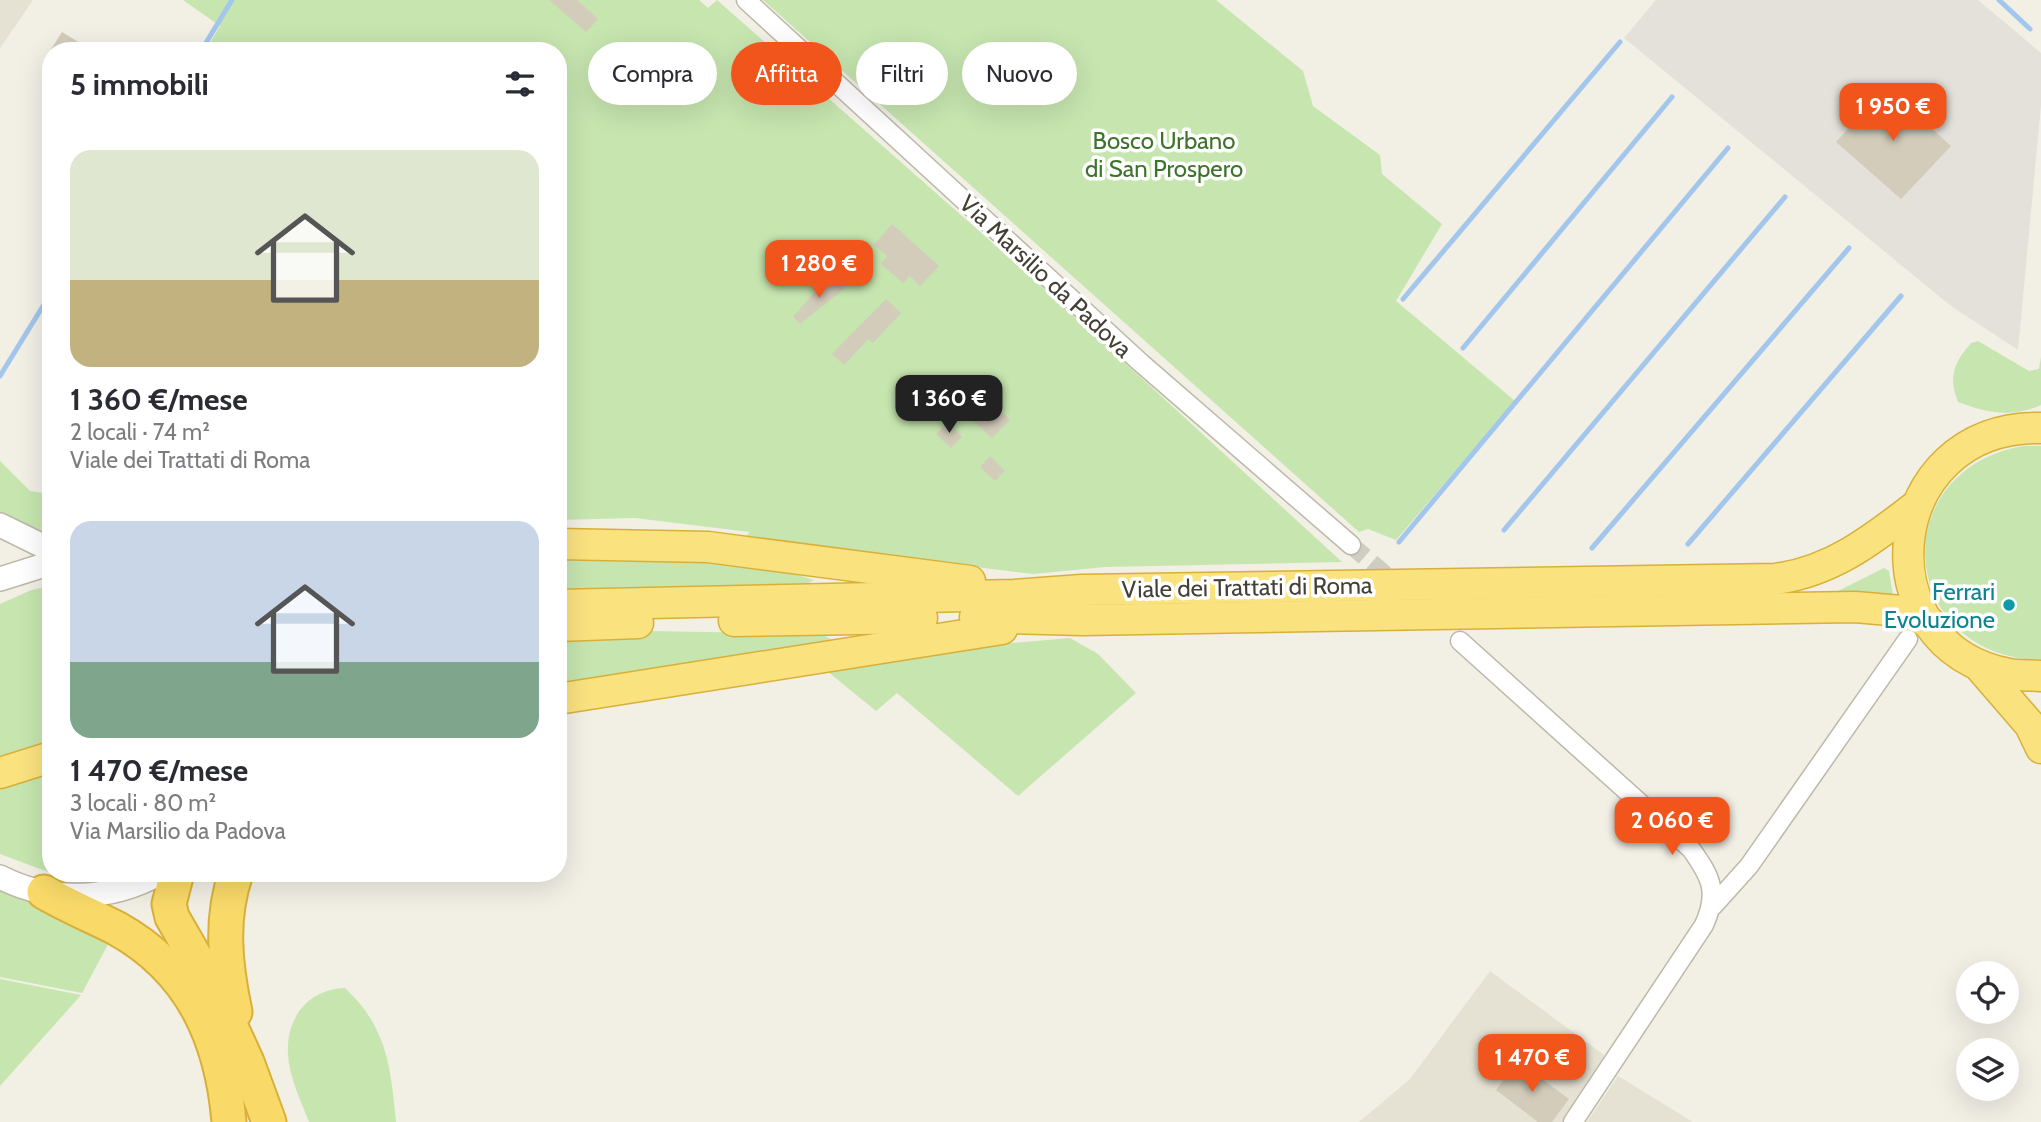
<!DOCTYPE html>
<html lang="it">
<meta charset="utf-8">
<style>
body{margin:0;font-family:Cabin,sans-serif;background:#f7f7f7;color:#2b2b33;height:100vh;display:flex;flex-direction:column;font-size:26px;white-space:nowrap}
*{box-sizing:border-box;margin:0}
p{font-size:23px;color:#7c7c81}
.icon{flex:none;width:38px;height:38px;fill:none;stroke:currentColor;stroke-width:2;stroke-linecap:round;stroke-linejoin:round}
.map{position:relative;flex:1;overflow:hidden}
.details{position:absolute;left:42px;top:42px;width:525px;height:840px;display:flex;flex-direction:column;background:#fff;border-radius:28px;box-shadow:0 7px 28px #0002}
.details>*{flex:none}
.guide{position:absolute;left:588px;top:42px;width:665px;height:63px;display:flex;gap:14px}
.fabs{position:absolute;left:1956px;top:961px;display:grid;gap:14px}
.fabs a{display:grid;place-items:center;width:63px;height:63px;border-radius:50%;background:#fff;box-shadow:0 7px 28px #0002;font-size:35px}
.price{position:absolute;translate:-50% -60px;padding:0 16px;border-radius:14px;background:#f2551b;color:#fff;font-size:23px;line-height:46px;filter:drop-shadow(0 2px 4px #0008)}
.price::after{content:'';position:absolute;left:50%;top:42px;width:21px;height:16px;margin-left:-10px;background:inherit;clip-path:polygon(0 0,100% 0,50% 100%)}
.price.current{background:#222;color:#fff}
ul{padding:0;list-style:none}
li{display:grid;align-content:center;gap:14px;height:371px;padding:0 28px}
li span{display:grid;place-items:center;height:217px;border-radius:21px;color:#555}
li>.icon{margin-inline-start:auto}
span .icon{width:126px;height:126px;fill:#fffc;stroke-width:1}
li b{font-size:30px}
h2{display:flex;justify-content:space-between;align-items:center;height:84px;padding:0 28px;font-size:30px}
.pill{padding:0 24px;border-radius:32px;background:#fff;box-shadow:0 7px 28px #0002;font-size:24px;line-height:63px}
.pill.current{background:#f2551b;color:#fff}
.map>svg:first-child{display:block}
</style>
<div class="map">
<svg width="2041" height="1122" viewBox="0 0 2041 1122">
<rect width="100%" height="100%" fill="#f2efe5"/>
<g fill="#e6e2d3">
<path d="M0 0H33L0 48Z"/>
<path d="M1490 971 1604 1055 1603 1062 1562 1122H1359L1410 1079Z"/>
<path d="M1618 1076 1693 1122H1587Z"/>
</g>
<path fill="#e4e1da" d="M1656 0H1978L2041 53V105L2018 350 1951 306 1624 38Z"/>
<g fill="#c6e5af">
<path d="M183 0H699L708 8 717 0 1029 275 1342 562 1105 567 1033 574 744 538 750 532 635 518 558 520V51H205L220 26Z"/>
<path d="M763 0H1216L1303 71 1313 106 1380 155 1382 174 1442 224 1396 301 1515 401 1396 540 1368 529 1359 532Z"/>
<path d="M1978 341 2029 371 2039 369 2041 357V405C2012 418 1987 413 1958 402 1948 376 1954 363 1971 343Z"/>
<path d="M2023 446H2041V660C1898 657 1882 471 2023 446Z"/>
<path d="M0 461 30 491 51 494V544L0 518Z"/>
<path d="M702 559 784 571 814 580 800 588 558 597V560Z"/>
<path d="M1884 568 1889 571 1893 596 1836 592Z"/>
<path d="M51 585V873L0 854V604L29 591Z"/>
<path d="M650 631 822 634 830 639 826 645 558 691V636Z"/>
<path d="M1070 638 1098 654 1136 693 1018 796 897 693 876 711 827 671 955 648Z"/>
<path d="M0 883 114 933 82 993 0 977Z"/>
<path d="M0 979 81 995 0 1086Z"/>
<path d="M345 988C387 1027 391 1068 396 1122H309C301 1101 289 1077 288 1054 286 1017 309 989 345 988Z"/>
</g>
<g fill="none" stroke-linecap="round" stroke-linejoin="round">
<g stroke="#a3c6ed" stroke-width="5">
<path d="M1999 0 2030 29"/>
<path d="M201 51 232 0"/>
<path d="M1403 299 1620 42"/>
<path d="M1463 348 1672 97"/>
<path d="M0 376 51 293"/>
<path d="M1504 530 1785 197"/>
<path d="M1399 542 1728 148"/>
<path d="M1688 544 1901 296"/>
<path d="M1592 548 1849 248"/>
</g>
</g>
<g fill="#d3ccbb">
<path d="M549 0H577L598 19 586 32Z"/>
<path d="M62 32 93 51H50Z"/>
<path d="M1886 87 1951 146 1901 199 1836 142Z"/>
<path d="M892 224 939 266 920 286 910 276 903 283 881 264 887 256 874 245Z"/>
<path d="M837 276 845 288 800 324 793 317 813 294Z"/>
<path d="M886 299 901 313 873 343 868 339 844 365 832 354Z"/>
<path d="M988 398 1010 420 992 438 969 417Z"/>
<path d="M948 422 962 437 951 448 936 434Z"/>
<path d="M990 456 1005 471 995 481 980 467Z"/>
<path d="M1518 1061 1569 1099 1552 1122H1538L1496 1090Z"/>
</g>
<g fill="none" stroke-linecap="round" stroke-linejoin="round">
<path stroke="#cfccc2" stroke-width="18" stroke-dasharray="18 9" stroke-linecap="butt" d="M1351 545 1396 584"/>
<g stroke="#bdb8a8" stroke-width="21">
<g id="minor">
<path d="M746 0 1141 363 1351 545"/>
<path d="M1460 641 1691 849C1711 877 1719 892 1704 925L1573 1122"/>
<path d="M1713 906 1749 866 1908 639"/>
</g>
</g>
<g stroke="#bdb8a8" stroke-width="26">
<g id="tertiary">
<path d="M0 525 51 550"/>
<path d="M0 579 51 563"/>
<path d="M0 877C50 903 111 901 160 873"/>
</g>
</g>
<g stroke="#d8b039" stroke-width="33">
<g id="trunk">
<path d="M2041 428C1881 425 1860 646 2009 674 2019 676 2031 675 2041 676"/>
<path d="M558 544 708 547 970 581"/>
<path d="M558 605 1014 595 1082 590 1775 579C1831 572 1872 540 1916 506"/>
<path d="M975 617 1082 620 1855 607 1901 611 1929 622"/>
<path d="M734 621 922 618"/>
<path d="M558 626 638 623"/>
<path d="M1979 666 2030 725 2041 748"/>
<path d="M558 699 1002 629"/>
<path d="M0 773 51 757"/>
</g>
</g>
<g stroke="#d8b039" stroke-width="37">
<g id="motorway">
<path d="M177 873 169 904 172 917 214 990 247 1062 269 1122"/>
<path d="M44 892C68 906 92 916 116 928 192 970 222 1039 229 1122"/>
<path d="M235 1012C225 965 220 919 236 873"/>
</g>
</g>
<use href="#minor" stroke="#fff" stroke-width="18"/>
<use href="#tertiary" stroke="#fff" stroke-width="23"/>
<use href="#trunk" stroke="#fae27f" stroke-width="30"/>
<use href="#motorway" stroke="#f9da69" stroke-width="33"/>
</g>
<circle fill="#0f9aa8" stroke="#fff" stroke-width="2.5" cx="2009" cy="605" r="7"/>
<g text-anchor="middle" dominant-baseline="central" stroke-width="7" stroke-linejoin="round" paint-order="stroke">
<g font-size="24" fill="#3d732a" stroke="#fff">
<text x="1164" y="140">Bosco Urbano<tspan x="1164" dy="28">di San Prospero</tspan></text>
</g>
<g font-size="24" fill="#444035" stroke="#fff">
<text transform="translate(1046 276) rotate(43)">Via Marsilio da Padova</text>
<text transform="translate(1247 587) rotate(-1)">Viale dei Trattati di Roma</text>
</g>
<g font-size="24" fill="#0d838f" stroke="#fff" text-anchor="end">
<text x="1995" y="591">Ferrari<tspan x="1995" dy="28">Evoluzione</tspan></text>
</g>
</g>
</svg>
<div class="fabs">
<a><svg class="icon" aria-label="locate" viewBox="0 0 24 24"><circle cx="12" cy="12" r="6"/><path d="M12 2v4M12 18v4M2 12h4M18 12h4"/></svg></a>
<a><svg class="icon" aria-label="layers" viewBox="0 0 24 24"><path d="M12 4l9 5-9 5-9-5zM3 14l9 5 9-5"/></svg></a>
</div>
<b class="price" style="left:1893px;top:143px">1 950 €</b>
<b class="price" style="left:819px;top:300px">1 280 €</b>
<b class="price current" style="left:949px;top:435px">1 360 €</b>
<b class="price" style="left:1672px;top:857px">2 060 €</b>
<b class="price" style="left:1532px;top:1094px">1 470 €</b>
<div class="guide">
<a class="pill">Compra</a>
<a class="pill current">Affitta</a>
<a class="pill">Filtri</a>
<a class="pill">Nuovo</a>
</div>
<section class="details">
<h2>5 immobili<svg class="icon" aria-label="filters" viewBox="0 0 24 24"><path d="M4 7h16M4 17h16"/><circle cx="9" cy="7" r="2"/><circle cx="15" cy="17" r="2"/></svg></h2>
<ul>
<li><span style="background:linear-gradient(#dfe7d0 60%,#c2b280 0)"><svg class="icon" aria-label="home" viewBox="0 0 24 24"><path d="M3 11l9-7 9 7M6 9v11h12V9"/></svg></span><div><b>1 360 €/mese</b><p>2 locali · 74 m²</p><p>Viale dei Trattati di Roma</p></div></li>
<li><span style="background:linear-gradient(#c9d6e8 65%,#7fa58c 0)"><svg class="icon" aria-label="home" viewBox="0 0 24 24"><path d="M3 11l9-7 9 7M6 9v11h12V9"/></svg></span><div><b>1 470 €/mese</b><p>3 locali · 80 m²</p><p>Via Marsilio da Padova</p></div></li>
</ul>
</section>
</div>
